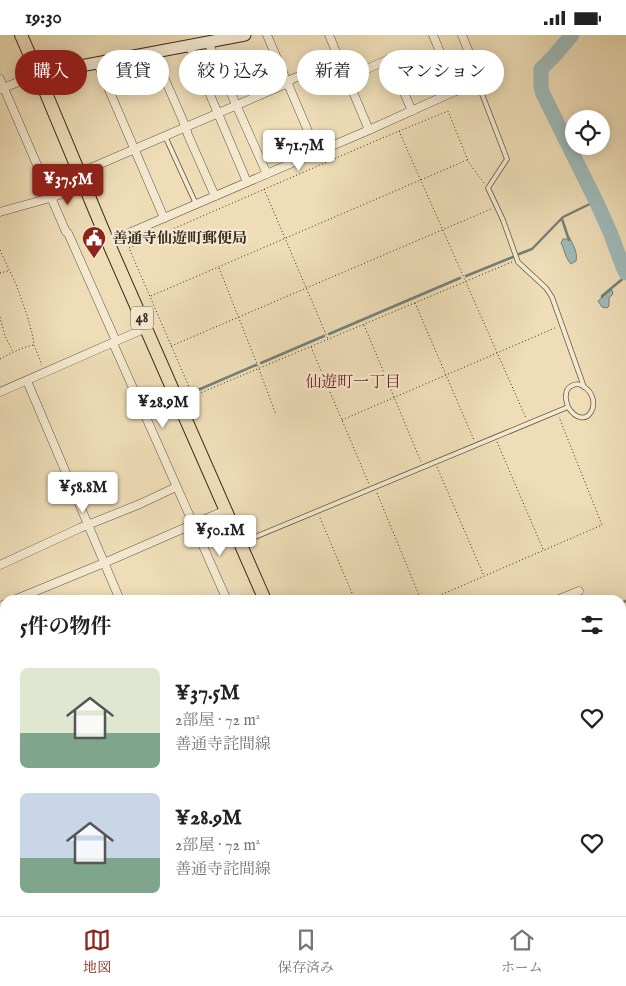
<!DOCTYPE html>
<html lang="ja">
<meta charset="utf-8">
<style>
body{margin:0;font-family:"IM FELL English","Noto Serif JP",serif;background:#f6f6f6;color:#222;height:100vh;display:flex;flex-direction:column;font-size:19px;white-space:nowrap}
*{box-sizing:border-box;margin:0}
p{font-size:16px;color:#767676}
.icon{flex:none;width:28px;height:28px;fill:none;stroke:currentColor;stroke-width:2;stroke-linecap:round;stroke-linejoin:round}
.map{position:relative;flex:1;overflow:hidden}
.drawer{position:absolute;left:0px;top:560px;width:626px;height:321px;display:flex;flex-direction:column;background:#fff;border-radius:15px 15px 0 0;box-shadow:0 2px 12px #0003}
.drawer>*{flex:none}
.banner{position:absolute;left:15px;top:15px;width:596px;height:45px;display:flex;gap:10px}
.buttons{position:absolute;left:565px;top:75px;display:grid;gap:10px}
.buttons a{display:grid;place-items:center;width:45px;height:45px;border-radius:50%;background:#fff;box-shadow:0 2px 12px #0003;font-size:25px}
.price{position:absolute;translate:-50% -42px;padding:0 11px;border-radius:5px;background:#fff;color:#222;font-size:16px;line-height:32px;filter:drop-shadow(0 1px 2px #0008)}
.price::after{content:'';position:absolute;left:50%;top:30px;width:15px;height:11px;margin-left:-8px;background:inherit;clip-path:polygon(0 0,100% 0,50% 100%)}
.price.current{background:#8f2418;color:#fff}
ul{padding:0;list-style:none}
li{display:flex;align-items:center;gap:15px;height:125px;padding:0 20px}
li span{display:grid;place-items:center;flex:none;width:140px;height:100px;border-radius:8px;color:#555}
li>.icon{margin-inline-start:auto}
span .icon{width:60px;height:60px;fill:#fffc;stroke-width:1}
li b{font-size:21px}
h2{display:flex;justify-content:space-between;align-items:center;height:60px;padding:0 20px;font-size:21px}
.tag{padding:0 18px;border-radius:22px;background:#fff;box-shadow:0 2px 12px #0003;font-size:18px;line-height:45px}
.tag.current{background:#8f2418;color:#fff}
.status{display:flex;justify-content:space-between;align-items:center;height:35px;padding:0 25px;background:#fff;direction:ltr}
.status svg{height:14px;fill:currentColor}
.menu{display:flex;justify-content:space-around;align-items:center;height:70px;border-top:1px solid #e0e0e0;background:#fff;font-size:14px;color:#767676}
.menu a{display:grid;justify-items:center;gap:2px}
.menu .current{color:#8f2418}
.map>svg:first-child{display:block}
</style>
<div class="status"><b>19:30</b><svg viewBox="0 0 49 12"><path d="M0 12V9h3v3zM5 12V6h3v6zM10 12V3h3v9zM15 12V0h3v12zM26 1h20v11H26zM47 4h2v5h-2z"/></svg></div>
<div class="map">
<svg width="626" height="881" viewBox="0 0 626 881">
<rect width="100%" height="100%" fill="#eeddb7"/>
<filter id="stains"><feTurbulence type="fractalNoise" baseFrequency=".004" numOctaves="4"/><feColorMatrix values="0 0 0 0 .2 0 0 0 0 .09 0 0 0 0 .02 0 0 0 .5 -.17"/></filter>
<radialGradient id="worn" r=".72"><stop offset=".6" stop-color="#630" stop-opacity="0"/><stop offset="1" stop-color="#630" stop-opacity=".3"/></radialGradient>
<g fill="#9ebab9" stroke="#74807b">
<path d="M569 202C573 209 578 218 576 226L571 229C565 223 565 215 561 208L563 204H567Z"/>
<path d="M611 255H612L613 259 609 263V271L607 273 602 272 598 266Z"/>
<path d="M626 818V881H564L562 876H621V819Z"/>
</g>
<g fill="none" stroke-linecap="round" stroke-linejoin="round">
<g stroke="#74807b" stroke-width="2.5">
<path d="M562 184 569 205"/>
<path d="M519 219 532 214 563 182 596 166"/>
<path d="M466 241 513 222"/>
<path d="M602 262V261L626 241"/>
<path d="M329 299 460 243"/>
<path d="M261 328 324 301"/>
<path d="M198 355 256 330"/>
<path d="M621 568 626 566"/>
</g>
<path stroke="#9ebab9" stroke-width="15" d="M572 0 553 22 541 34V52L543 59 596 166 610 197 623 232 626 238"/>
<g stroke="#635745" stroke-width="5.5">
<g id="lane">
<path d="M477 46 507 124 488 153 503 185 518 227 546 253 552 262 584 352"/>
<path d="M165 101 196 169"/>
<path d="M243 507 568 372C567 368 565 364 566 360 566 351 576 347 583 351 606 365 586 400 568 372"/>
</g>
</g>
<g stroke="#635745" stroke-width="9">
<g id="street">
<path d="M267 0 317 117"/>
<path d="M329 0 369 95"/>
<path d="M433 0 456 56"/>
<path d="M208 7 267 139"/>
<path d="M189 10 247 147"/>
<path d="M153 17 184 88 188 100 215 161"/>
<path d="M97 27 164 183"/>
<path d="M347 43 389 24 412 76"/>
<path d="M0 44 66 197 68 198 116 306"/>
<path d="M1 54 38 39"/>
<path d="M79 138 288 48 292 44 340 25"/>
<path d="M0 177 50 163 85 151"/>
<path d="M108 207 369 95 480 45 462 0"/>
<path d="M113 308 227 565"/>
<path d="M27 346 120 565"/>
<path d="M0 357 146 293"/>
<path d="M0 530 80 493 140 469 176 452"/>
<path d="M14 565 104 528 226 475"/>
<path d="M557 565 579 556"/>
<path d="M0 571 5 569"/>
<path d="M0 610 5 621"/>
<path d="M621 782 626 780"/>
<path d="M0 792 5 804"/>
<path d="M0 839 5 837"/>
<path d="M121 876 123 881"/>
<path d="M557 876 559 881"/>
<path d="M325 881 336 876"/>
</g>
</g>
<g stroke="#352a1f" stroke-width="13">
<g id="secondary">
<path d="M38 39 245 0"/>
<path d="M621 585 626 583"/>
<path d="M399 876 401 881"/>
</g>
</g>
<g stroke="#352a1f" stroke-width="14">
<g id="primary">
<path d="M21 0 38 39 108 207 265 565"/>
<path d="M0 807 5 805"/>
</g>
</g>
<g stroke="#352a1f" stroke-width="1" stroke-dasharray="1 2.5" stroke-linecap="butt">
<path d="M399 96 526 383"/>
<path d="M484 148 469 128 448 76 380 104 129 213 193 361 512 227"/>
<path d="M264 154 328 304"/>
<path d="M0 215 16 249 27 280 32 298 34 310 42 330"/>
<path d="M219 233 259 334 276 380"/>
<path d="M0 238 8 236"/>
<path d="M151 261 467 125"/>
<path d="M415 268 474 405"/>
<path d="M0 282 5 301 13 317"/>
<path d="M364 290 421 427"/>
<path d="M171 311 491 174"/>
<path d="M311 312 369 449"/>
<path d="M0 324C11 318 21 313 33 310"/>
<path d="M342 385 557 292"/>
<path d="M497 407 543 514"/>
<path d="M437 432 484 541"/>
<path d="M377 458 421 565"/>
<path d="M320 483 355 565"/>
<path d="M429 565 602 490 559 382"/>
<path d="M280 876 282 881"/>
<path d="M250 881 261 876"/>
</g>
<use href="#lane" stroke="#f4e9d0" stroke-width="4"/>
<use href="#street" stroke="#f4e9d0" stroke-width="8"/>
<use href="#secondary" stroke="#f4e9d0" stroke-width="11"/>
<use href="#primary" stroke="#eeddb7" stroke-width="12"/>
</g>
<defs>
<g id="civic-pin" transform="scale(1.25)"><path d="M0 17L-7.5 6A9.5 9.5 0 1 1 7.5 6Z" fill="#8f2418" stroke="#f4e9d0"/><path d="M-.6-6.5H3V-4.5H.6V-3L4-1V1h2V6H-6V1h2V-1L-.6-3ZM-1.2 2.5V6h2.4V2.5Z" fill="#fff"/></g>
</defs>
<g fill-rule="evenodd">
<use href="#civic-pin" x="94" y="203"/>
</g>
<g text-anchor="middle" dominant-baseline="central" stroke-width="4.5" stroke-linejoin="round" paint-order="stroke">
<rect fill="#f4e9d0" stroke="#6e6354" stroke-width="1" x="131" y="271.5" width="22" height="23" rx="4"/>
<g font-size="14" font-weight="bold" fill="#352a1f">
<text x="142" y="283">48</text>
</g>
<g font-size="15" font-weight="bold" fill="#352a1f" stroke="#f4e9d0" text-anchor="start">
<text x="112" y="203">善通寺仙遊町郵便局</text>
</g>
<g font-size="16" fill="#7a1f14" stroke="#f4e9d0">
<text x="353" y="348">仙遊町一丁目</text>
</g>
</g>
<rect width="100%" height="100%" filter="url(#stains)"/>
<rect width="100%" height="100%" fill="url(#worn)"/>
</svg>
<div class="buttons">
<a><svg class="icon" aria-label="locate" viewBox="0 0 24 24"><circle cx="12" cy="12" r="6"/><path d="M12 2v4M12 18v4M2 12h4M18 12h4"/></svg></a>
</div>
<b class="price" style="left:299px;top:137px">¥71.7M</b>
<b class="price current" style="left:68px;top:171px">¥37.5M</b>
<b class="price" style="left:163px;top:394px">¥28.9M</b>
<b class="price" style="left:83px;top:479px">¥58.8M</b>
<b class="price" style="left:220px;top:522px">¥50.1M</b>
<div class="banner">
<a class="tag current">購入</a>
<a class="tag">賃貸</a>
<a class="tag">絞り込み</a>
<a class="tag">新着</a>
<a class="tag">マンション</a>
</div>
<section class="drawer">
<h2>5件の物件<svg class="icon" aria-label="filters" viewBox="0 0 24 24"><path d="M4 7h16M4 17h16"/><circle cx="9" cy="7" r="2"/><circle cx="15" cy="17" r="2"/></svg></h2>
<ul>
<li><span style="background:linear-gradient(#dfe7d0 65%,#7fa58c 0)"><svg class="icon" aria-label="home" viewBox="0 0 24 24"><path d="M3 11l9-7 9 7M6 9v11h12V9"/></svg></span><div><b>¥37.5M</b><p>2部屋 · 72 m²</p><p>善通寺詫間線</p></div><svg class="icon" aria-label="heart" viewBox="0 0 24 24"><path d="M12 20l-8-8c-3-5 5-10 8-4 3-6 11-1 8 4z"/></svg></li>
<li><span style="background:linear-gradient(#c9d6e8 65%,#7fa58c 0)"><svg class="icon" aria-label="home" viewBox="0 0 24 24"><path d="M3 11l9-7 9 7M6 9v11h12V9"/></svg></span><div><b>¥28.9M</b><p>2部屋 · 72 m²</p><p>善通寺詫間線</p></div><svg class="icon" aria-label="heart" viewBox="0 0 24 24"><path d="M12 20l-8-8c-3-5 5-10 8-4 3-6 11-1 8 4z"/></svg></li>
</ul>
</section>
</div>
<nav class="menu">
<a class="current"><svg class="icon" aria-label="map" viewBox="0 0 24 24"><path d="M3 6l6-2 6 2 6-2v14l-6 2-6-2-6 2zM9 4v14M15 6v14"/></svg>地図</a>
<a><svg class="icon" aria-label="saved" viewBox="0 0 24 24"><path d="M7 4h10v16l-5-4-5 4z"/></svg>保存済み</a>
<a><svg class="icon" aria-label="home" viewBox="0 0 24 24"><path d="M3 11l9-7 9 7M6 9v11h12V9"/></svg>ホーム</a>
</nav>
